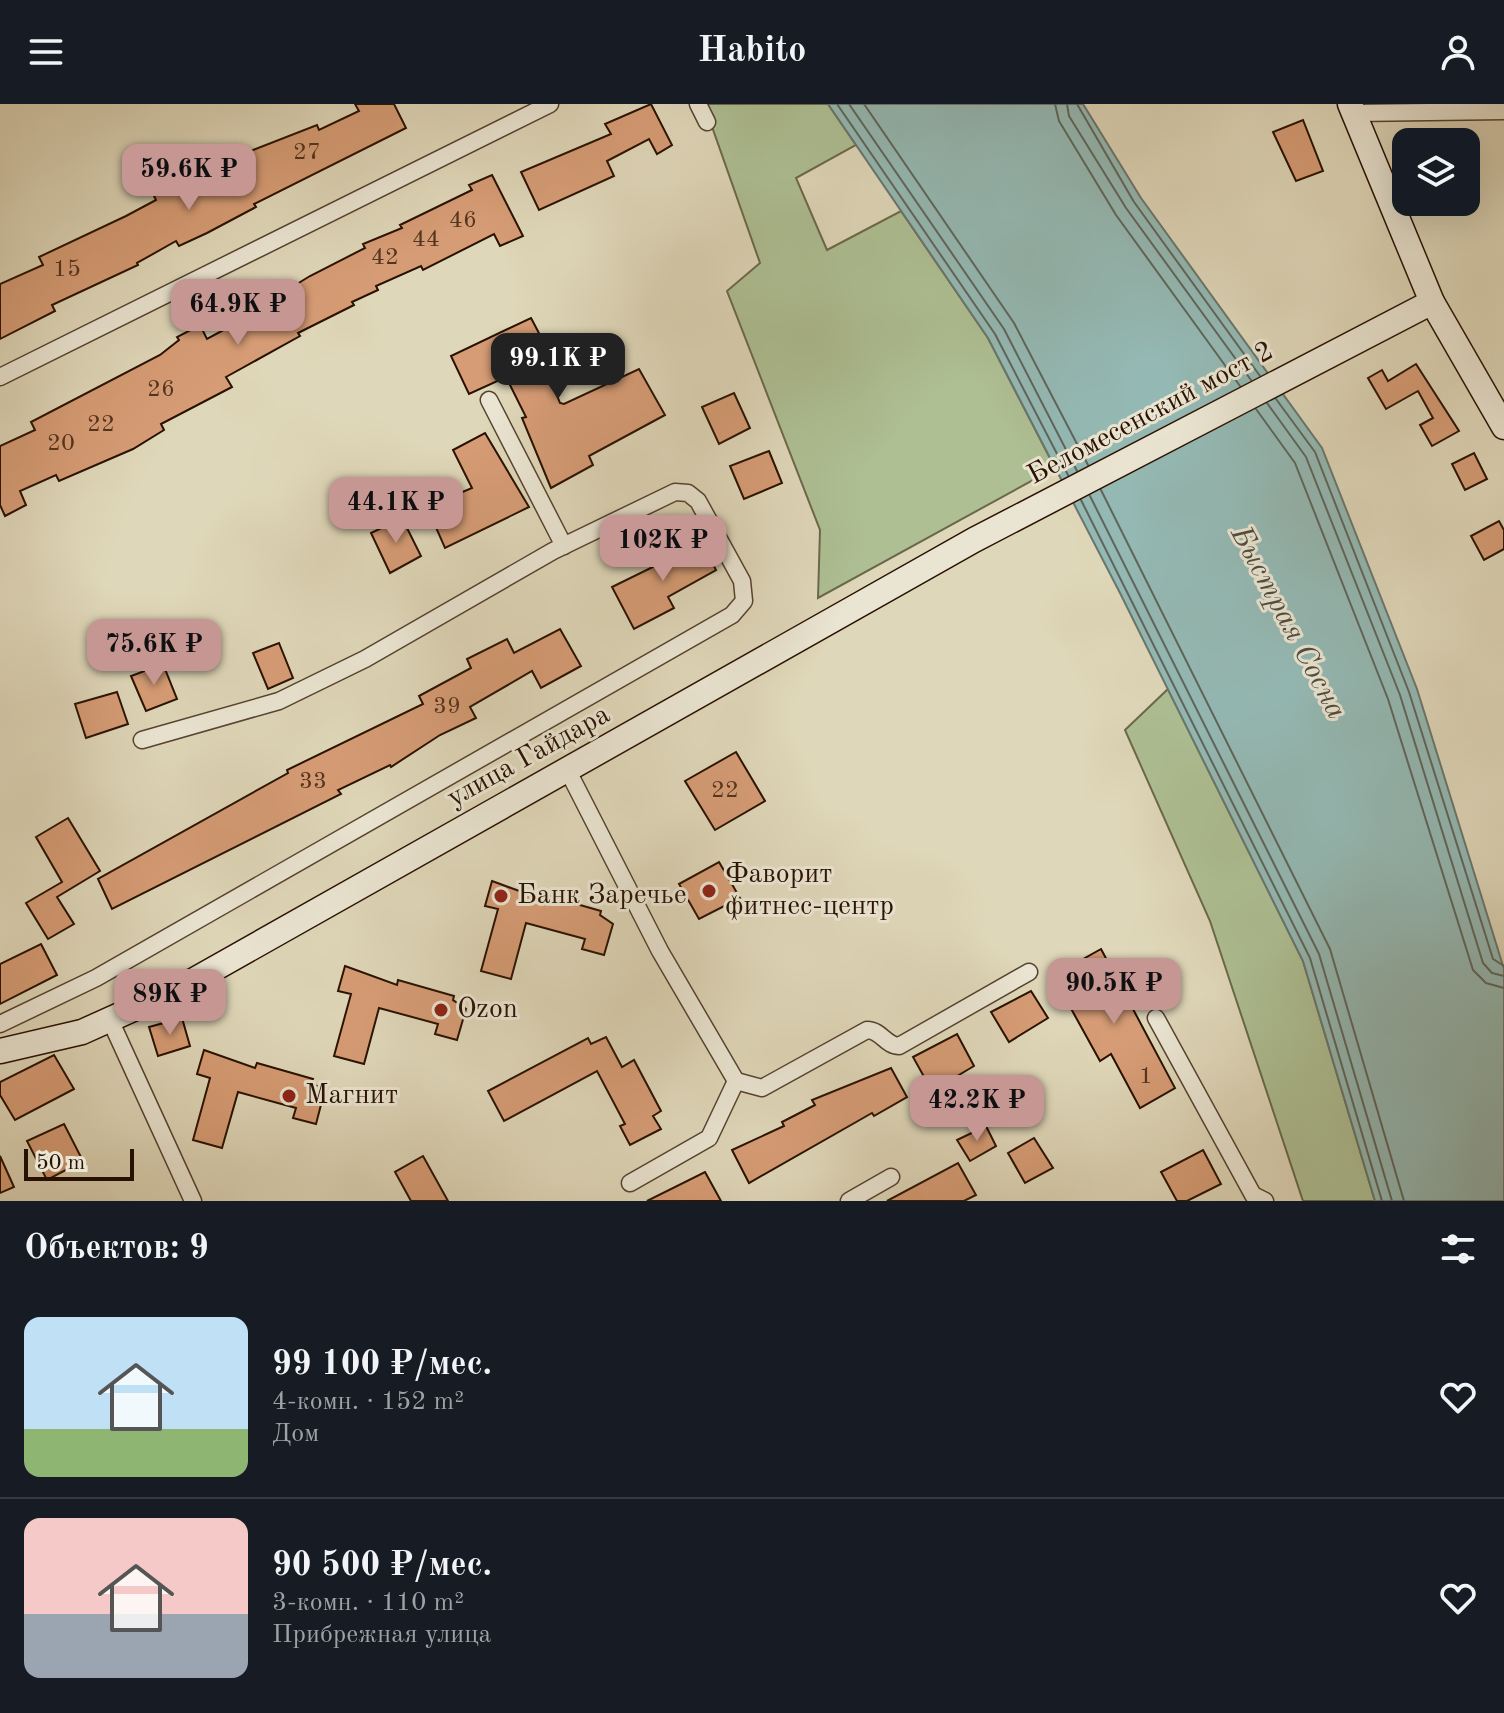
<!DOCTYPE html>
<html lang="ru">
<meta charset="utf-8">
<style>
body{margin:0;font-family:"Old Standard TT",serif;background:#242831;color:#f1f3f6;height:100vh;display:flex;flex-direction:column;font-size:30px;white-space:nowrap}
*{box-sizing:border-box;margin:0}
p{font-size:26px;color:#9ea1a6}
.icon{flex:none;width:44px;height:44px;fill:none;stroke:currentColor;stroke-width:2;stroke-linecap:round;stroke-linejoin:round}
.map{position:relative;height:1097px;overflow:hidden}
.sheet{display:flex;flex-direction:column;background:#171b24;flex:1}
.sheet>*{flex:none}
.controls{position:absolute;left:1392px;top:24px;display:grid;gap:16px}
.controls a{display:grid;place-items:center;width:88px;height:88px;border-radius:16px;background:#171b24;box-shadow:0 8px 32px #0002;font-size:40px}
.scale{position:absolute;left:24px;bottom:20px;width:110px;box-sizing:border-box;padding-left:8px;border:4px solid #291102;border-top:0;font-size:22px;line-height:28px;white-space:nowrap;color:#291102;-webkit-text-stroke:6px #eae5d2;paint-order:stroke}
.price{position:absolute;translate:-50% -68px;padding:0 18px;border-radius:16px;background:#c59692;color:#111;font-size:26px;line-height:52px;filter:drop-shadow(0 2px 4px #0008)}
.price::after{content:'';position:absolute;left:50%;top:48px;width:24px;height:18px;margin-left:-12px;background:inherit;clip-path:polygon(0 0,100% 0,50% 100%)}
.price.selected{background:#222;color:#fff}
ul{padding:0;list-style:none}
li{display:flex;align-items:center;gap:24px;height:200px;padding:0 24px}
li+li{border-top:2px solid #363941}
li span{display:grid;place-items:center;flex:none;width:224px;height:160px;border-radius:16px;color:#555}
li>.icon{margin-inline-start:auto}
span .icon{width:96px;height:96px;fill:#fffc;stroke-width:1}
li b{font-size:34px}
h2{display:flex;justify-content:space-between;align-items:center;height:96px;padding:0 24px;font-size:34px}
header{display:flex;justify-content:space-between;align-items:center;height:104px;padding:0 24px;background:#171b24;font-size:36px;font-weight:700}
.map>svg:first-child{display:block}
</style>
<header><svg class="icon" aria-label="menu" viewBox="0 0 24 24"><path d="M4 6h16M4 12h16M4 18h16"/></svg>Habito<svg class="icon" aria-label="person" viewBox="0 0 24 24"><circle cx="12" cy="8" r="4"/><path d="M4 21q1-7 8-7t8 7"/></svg></header>
<div class="map">
<svg width="1504" height="1097" viewBox="0 0 1504 1097">
<rect width="100%" height="100%" fill="#dfd7b9"/>
<filter id="stains"><feTurbulence type="fractalNoise" baseFrequency=".0025" numOctaves="4"/><feColorMatrix values="0 0 0 0 .2 0 0 0 0 .09 0 0 0 0 .02 0 0 0 .5 -.17"/></filter>
<radialGradient id="worn" r=".72"><stop offset=".6" stop-color="#630" stop-opacity="0"/><stop offset="1" stop-color="#630" stop-opacity=".3"/></radialGradient>
<g fill="#adbf93" stroke="#6b684a" stroke-width="2">
<path d="M704 0H828L856 41 796 74 827 146 901 107 988 234 1055 364 818 494 820 426 727 187 760 159Z"/>
<path d="M1168 585 1303 857 1375 1097H1303L1210 817 1125 626Z"/>
</g>
<path fill="#94b9b4" stroke="#69766d" stroke-width="2" d="M828 0H1083L1141 94 1322 344 1417 585 1504 865V1097H1375L1303 857 1120 489 988 234Z"/>
<g fill="none" stroke-linecap="round" stroke-linejoin="round">
<g stroke="#5e655b" stroke-width="2">
<path d="M837 0 995 230 1068 371"/>
<path d="M849 0 1004 225 1077 367"/>
<path d="M864 0 1014 219 1088 361"/>
<path d="M1055 0 1059 17 1116 111 1240 282"/>
<path d="M1067 0 1069 12 1126 104 1251 276"/>
<path d="M1077 0 1134 98 1260 272"/>
<path d="M1276 295 1315 348 1409 588 1493 855 1504 862"/>
<path d="M1267 299 1306 353 1400 591 1483 859 1492 869 1504 872"/>
<path d="M1256 305 1295 359 1388 595 1473 866 1486 879 1504 884"/>
<path d="M1101 386 1330 845 1404 1097"/>
<path d="M1090 392 1319 850 1392 1097"/>
<path d="M1081 396 1310 854 1382 1097"/>
</g>
</g>
<g fill="#d69c75" stroke="#291102" stroke-width="2">
<path d="M355 0H394L406 24 254 100 256 103 207 129 179 142 176 137 137 159 138 161 52 201 55 207 0 235V180L43 161 39 153 126 112 156 96 154 92 181 79 184 85 215 68 212 62 317 21 319 26 359 7Z"/>
<path d="M651 0 672 41 657 50 649 35 607 57 614 72 539 106 521 68 611 30 605 20Z"/>
<path d="M1303 16 1323 67 1296 77 1273 28Z"/>
<path d="M492 71 523 132 500 142 494 130 423 166 421 162 376 182 378 186 352 198 354 201 298 229 300 232 226 273 232 283 161 320 164 326 133 345 59 377 56 371 20 387 26 401 5 412 0 401V342L35 326 31 318 160 251 179 236 177 233 200 221 207 235 231 222 229 218 286 191 284 188 310 172 365 144 363 140 402 124 400 121 472 86 469 81Z"/>
<path d="M531 214 551 252 542 256 560 299 564 300 639 265 665 311 589 352 593 361 551 384 522 314 526 313 506 273 469 290 451 252Z"/>
<path d="M1416 260 1459 327 1432 342 1420 321 1433 314 1418 287 1386 305 1368 274 1382 266 1388 277Z"/>
<path d="M734 289 750 324 719 340 702 303Z"/>
<path d="M485 329 529 403 445 444 427 403 472 384 453 346Z"/>
<path d="M769 347 782 379 744 395 730 362Z"/>
<path d="M1474 349 1487 375 1465 386 1452 360Z"/>
<path d="M402 414 421 452 390 469 371 429Z"/>
<path d="M1499 417 1504 426V445L1484 456 1471 432Z"/>
<path d="M699 434 716 466 668 493 674 504 634 525 612 483 665 457 663 453Z"/>
<path d="M560 525 581 562 541 584 532 567 470 603 476 614 440 631 391 663 390 661 338 686 341 690 112 805 98 775 288 669 287 666 423 600 419 592 471 564 467 555 507 535 514 549Z"/>
<path d="M279 539 293 574 268 585 253 549Z"/>
<path d="M163 560 177 595 146 607 131 572Z"/>
<path d="M117 588 128 620 86 634 75 600Z"/>
<path d="M736 648 765 697 715 726 685 677Z"/>
<path d="M68 714 100 767 57 793 74 820 48 835 26 799 62 778 36 733Z"/>
<path d="M719 758 740 794 699 815 679 780Z"/>
<path d="M492 777 544 796 545 791 601 807 600 811 613 820 604 851 582 845 585 835 526 819 511 875 481 867 498 805 485 802Z"/>
<path d="M41 840 57 871 0 900V860Z"/>
<path d="M1101 845 1175 984 1140 1004 1111 950 1100 957 1053 872Z"/>
<path d="M345 862 397 881 398 876 454 892 453 896 466 905 457 936 435 930 438 920 379 904 364 960 334 952 351 890 338 887Z"/>
<path d="M1031 887 1048 914 1009 938 991 908Z"/>
<path d="M182 914 190 942 158 952 149 923Z"/>
<path d="M957 930 974 962 932 987 913 953Z"/>
<path d="M606 933 622 963 634 956 661 1007 653 1012 661 1025 630 1041 620 1022 625 1020 597 967 504 1017 488 987 588 934 591 940Z"/>
<path d="M204 946 255 964 257 959 313 975 311 980 321 983 319 987 324 989 316 1020 293 1014 296 1004 238 988 222 1044 193 1036 210 974 197 970Z"/>
<path d="M54 951 74 985 15 1016 0 991V978Z"/>
<path d="M891 964 907 993 874 1012 872 1009 749 1079 732 1046 784 1022 782 1018 815 1001 812 996Z"/>
<path d="M64 1020 83 1057 47 1076 27 1037Z"/>
<path d="M986 1022 996 1042 970 1057 957 1036Z"/>
<path d="M1034 1034 1053 1064 1025 1079 1008 1049Z"/>
<path d="M1203 1046 1221 1080 1187 1097H1177L1161 1068Z"/>
<path d="M0 1052 14 1083 0 1089Z"/>
<path d="M423 1052 448 1097H411L395 1068Z"/>
<path d="M958 1059 976 1091 964 1097H887Z"/>
<path d="M705 1068 721 1097H647Z"/>
</g>
<g fill="none" stroke-linecap="round" stroke-linejoin="round">
<g stroke="#564230" stroke-width="19">
<g id="street">
<path d="M698 0 707 18"/>
<path d="M1354 9 1504 7"/>
<path d="M0 273 550 0"/>
<path d="M489 296 564 442"/>
<path d="M568 667 660 847 736 977"/>
<path d="M1156 914 1253 1091 1265 1097"/>
<path d="M111 918 193 1097"/>
<path d="M0 920 96 874 732 511 744 497 742 477 698 397 688 389 675 388 553 447 365 555 279 597 142 636"/>
<path d="M736 977 762 984 867 926C881 926 886 942 899 942L1029 868"/>
<path d="M630 1079 709 1034 736 977"/>
<path d="M849 1097 891 1073"/>
</g>
</g>
<g stroke="#291102" stroke-width="27">
<g id="secondary">
<path d="M1350 0 1432 198 1504 323"/>
<path d="M0 947 82 928 182 883 974 436 1432 198"/>
</g>
</g>
<use href="#street" stroke="#eae5d2" stroke-width="16"/>
<use href="#secondary" stroke="#eae5d2" stroke-width="24"/>
</g>
<g fill="#8f2418" stroke="#eae5d2" stroke-width="3">
<circle cx="709" cy="787" r="8"/>
<circle cx="501" cy="792" r="8"/>
<circle cx="441" cy="906" r="8"/>
<circle cx="289" cy="992" r="8"/>
</g>
<g text-anchor="middle" dominant-baseline="central" stroke-width="6" stroke-linejoin="round" paint-order="stroke">
<g font-size="24" fill="#54341f">
<text x="307" y="49">27</text>
<text x="463" y="117">46</text>
<text x="426" y="136">44</text>
<text x="385" y="154">42</text>
<text x="67" y="166">15</text>
<text x="161" y="286">26</text>
<text x="101" y="321">22</text>
<text x="61" y="340">20</text>
<text x="447" y="603">39</text>
<text x="313" y="678">33</text>
<text x="725" y="687">22</text>
<text x="1146" y="973">1</text>
</g>
<g font-size="28" fill="#291102" stroke="#eae5d2">
<text transform="translate(1151 310) rotate(-28)">Беломесенский мост 2</text>
<text transform="translate(529 653) rotate(-29)">улица Гайдара</text>
</g>
<g font-size="28" fill="#291102" stroke="#eae5d2" text-anchor="start">
<text x="725" y="771">Фаворит<tspan x="725" dy="32">фитнес-центр</tspan></text>
<text x="517" y="792">Банк Заречье</text>
<text x="457" y="906">Ozon</text>
<text x="305" y="992">Магнит</text>
</g>
<g font-size="30" font-style="italic" fill="#4e4c40" stroke="#eae5d2">
<text transform="translate(1288 519) rotate(62)">Быстрая Сосна</text>
</g>
</g>
<rect width="100%" height="100%" filter="url(#stains)"/>
<rect width="100%" height="100%" fill="url(#worn)"/>
</svg>
<div class="controls">
<a><svg class="icon" aria-label="layers" viewBox="0 0 24 24"><path d="M12 4l9 5-9 5-9-5zM3 14l9 5 9-5"/></svg></a>
</div>
<div class="scale">50 m</div>
<b class="price" style="left:189px;top:108px">59.6K ₽</b>
<b class="price" style="left:238px;top:243px">64.9K ₽</b>
<b class="price selected" style="left:558px;top:297px">99.1K ₽</b>
<b class="price" style="left:396px;top:441px">44.1K ₽</b>
<b class="price" style="left:663px;top:479px">102K ₽</b>
<b class="price" style="left:154px;top:583px">75.6K ₽</b>
<b class="price" style="left:1114px;top:922px">90.5K ₽</b>
<b class="price" style="left:170px;top:933px">89K ₽</b>
<b class="price" style="left:977px;top:1039px">42.2K ₽</b>
</div>
<section class="sheet">
<h2>Объектов: 9<svg class="icon" aria-label="filters" viewBox="0 0 24 24"><path d="M4 7h16M4 17h16"/><circle cx="9" cy="7" r="2"/><circle cx="15" cy="17" r="2"/></svg></h2>
<ul>
<li><span style="background:linear-gradient(#bfe0f5 70%,#8fb573 0)"><svg class="icon" aria-label="home" viewBox="0 0 24 24"><path d="M3 11l9-7 9 7M6 9v11h12V9"/></svg></span><div><b>99 100 ₽/мес.</b><p>4-комн. · 152 m²</p><p>Дом</p></div><svg class="icon" aria-label="heart" viewBox="0 0 24 24"><path d="M12 20l-8-8c-3-5 5-10 8-4 3-6 11-1 8 4z"/></svg></li>
<li><span style="background:linear-gradient(#f6c9c9 60%,#9aa5b1 0)"><svg class="icon" aria-label="home" viewBox="0 0 24 24"><path d="M3 11l9-7 9 7M6 9v11h12V9"/></svg></span><div><b>90 500 ₽/мес.</b><p>3-комн. · 110 m²</p><p>Прибрежная улица</p></div><svg class="icon" aria-label="heart" viewBox="0 0 24 24"><path d="M12 20l-8-8c-3-5 5-10 8-4 3-6 11-1 8 4z"/></svg></li>
</ul>
</section>
